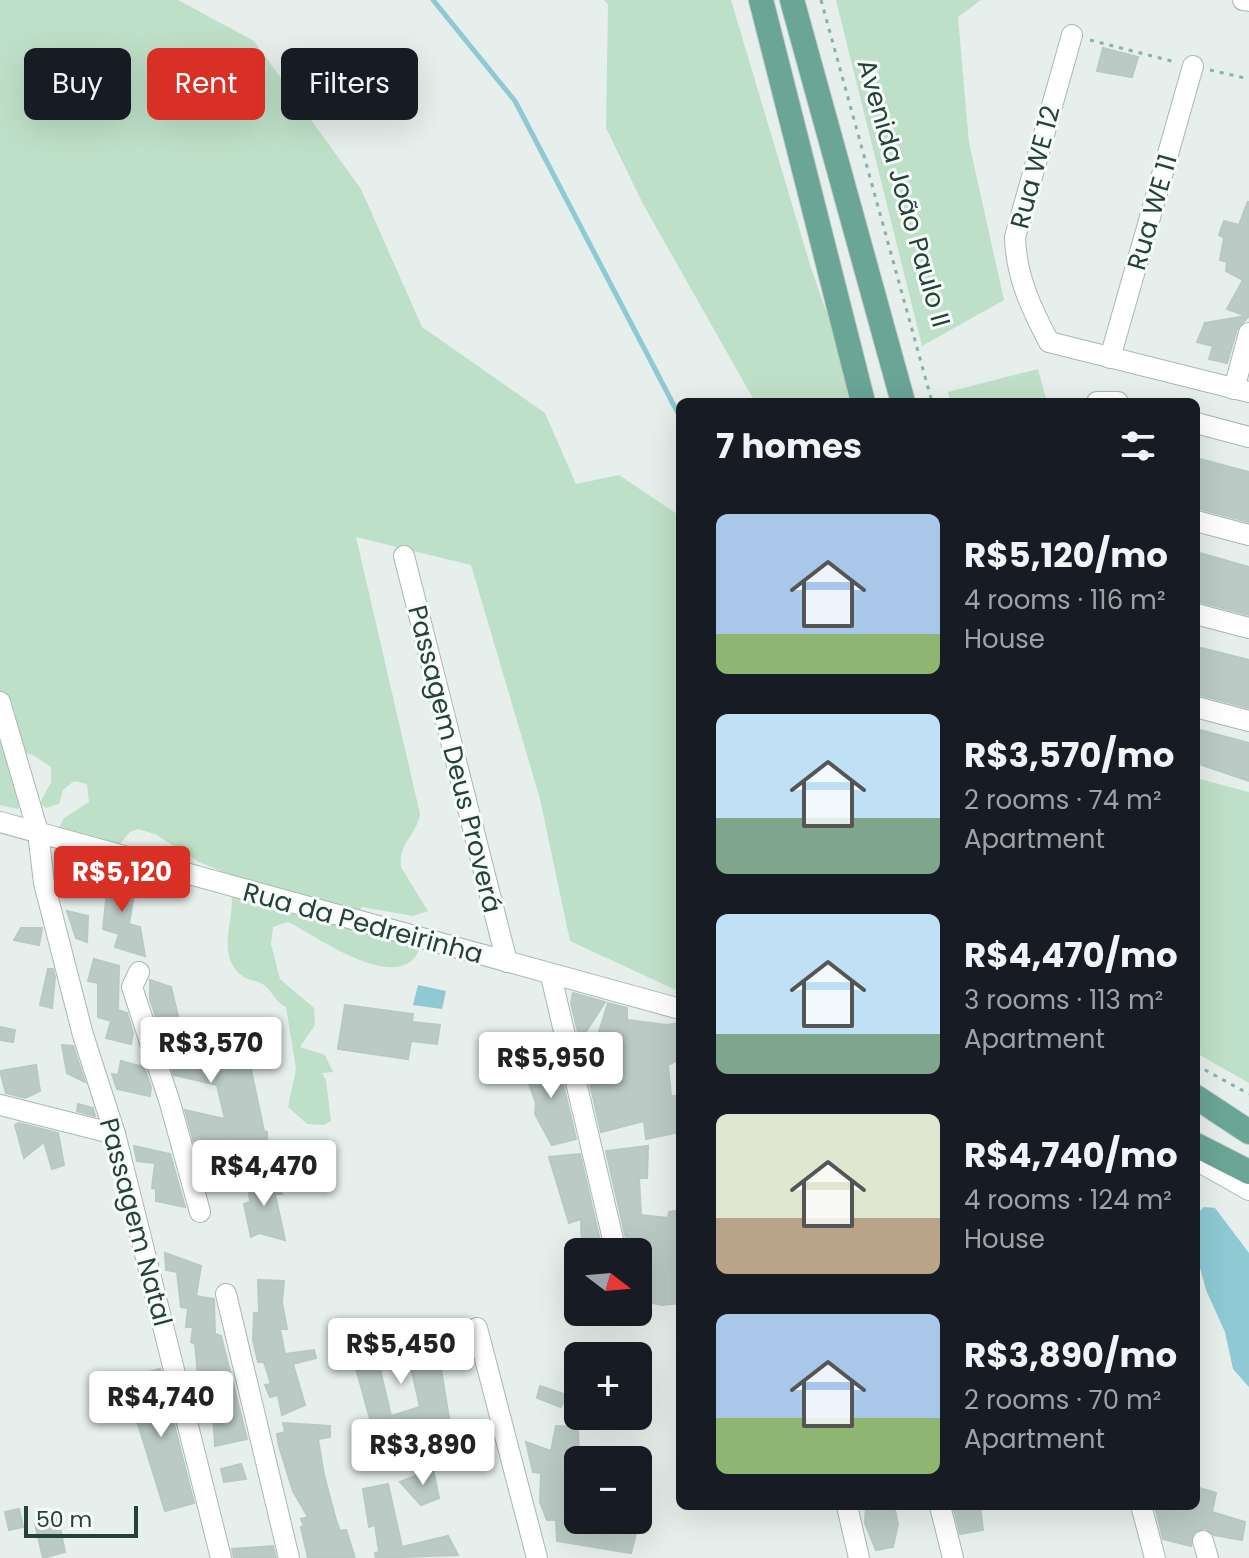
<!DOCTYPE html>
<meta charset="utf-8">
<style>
body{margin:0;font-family:Poppins,sans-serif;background:#20242c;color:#f1f3f6;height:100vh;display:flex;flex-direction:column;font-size:30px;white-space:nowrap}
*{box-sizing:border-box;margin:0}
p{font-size:26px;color:#9ea1a6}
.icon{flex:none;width:44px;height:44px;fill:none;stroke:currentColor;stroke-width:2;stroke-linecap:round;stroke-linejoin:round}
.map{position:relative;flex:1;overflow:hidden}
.drawer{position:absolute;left:676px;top:398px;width:524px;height:1112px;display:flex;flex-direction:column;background:#171b24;border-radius:12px;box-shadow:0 8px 32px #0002}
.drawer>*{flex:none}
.banner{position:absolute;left:24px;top:48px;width:532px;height:72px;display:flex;gap:16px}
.needle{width:52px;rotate:106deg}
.controls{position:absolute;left:564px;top:1238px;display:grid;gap:16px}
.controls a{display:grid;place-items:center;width:88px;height:88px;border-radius:12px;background:#171b24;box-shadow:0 8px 32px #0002;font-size:40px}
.scale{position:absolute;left:24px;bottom:20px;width:114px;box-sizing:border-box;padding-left:8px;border:4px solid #24423a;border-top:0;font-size:22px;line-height:28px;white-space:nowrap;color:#24423a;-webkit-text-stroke:6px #f7fbf9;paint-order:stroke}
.price{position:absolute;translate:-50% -68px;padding:0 18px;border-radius:8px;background:#fff;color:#222;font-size:26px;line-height:52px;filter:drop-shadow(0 2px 4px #0008)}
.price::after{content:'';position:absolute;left:50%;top:48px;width:24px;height:18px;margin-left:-12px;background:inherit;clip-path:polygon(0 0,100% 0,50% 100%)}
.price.selected{background:#d93025;color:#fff}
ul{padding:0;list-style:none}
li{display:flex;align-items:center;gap:24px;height:200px;padding:0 40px}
li span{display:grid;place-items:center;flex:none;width:224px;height:160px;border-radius:12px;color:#555}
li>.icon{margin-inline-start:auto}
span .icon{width:96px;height:96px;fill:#fffc;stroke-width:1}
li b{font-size:34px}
h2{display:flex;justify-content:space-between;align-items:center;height:96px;padding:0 40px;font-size:34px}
.pill{padding:0 28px;border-radius:12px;background:#171b24;box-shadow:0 8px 32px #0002;font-size:28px;line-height:72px}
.pill.selected{background:#d93025;color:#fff}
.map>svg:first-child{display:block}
</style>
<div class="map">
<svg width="1249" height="1558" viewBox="0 0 1249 1558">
<rect width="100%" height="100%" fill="#e6efeb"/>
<g fill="#bfe0c8">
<path d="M0 0H178L254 41 361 189 422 327 545 413 576 484 619 475 680 516V992L570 941 540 799 471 565 356 537 420 814C417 834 398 844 401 867L428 911 413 916 362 907 357 913 420 948C400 999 314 934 288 922L273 927 271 944 280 979 314 1008 315 1025 300 1047 325 1055 333 1072 322 1073 326 1080 331 1121 324 1125 307 1124 288 1107 296 1069 286 1007C275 1002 274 993 264 985 257 980 248 981 241 975 209 947 248 904 223 872L199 862 155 834 138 829 130 832 108 858 74 864 61 852 56 834 64 818 89 802 87 784 74 781 63 790 59 804 46 808 40 803 51 782V767L33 755 12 749 20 802 18 809 0 805Z"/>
<path d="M604 0H731L811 268 858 402H755L643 204 606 128 608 5Z"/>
<path d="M836 0H981L958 17 969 143 1004 300 922 346Z"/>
<path d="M1038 369 1047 402H950L948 392Z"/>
<path d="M1196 778 1249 792V1083L1196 1053Z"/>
</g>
<g fill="#8ec9d4">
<path d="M418 985 446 991 442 1009 413 1005Z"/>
<path d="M1204 1207 1215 1208 1249 1253V1387L1233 1369 1225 1332 1206 1290 1196 1253V1215Z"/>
</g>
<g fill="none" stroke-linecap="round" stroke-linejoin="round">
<path stroke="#8ec9d4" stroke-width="5" d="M433 0 515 101 680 417"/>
</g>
<g fill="#bbcac4" stroke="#b8c9c2" stroke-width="2">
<path d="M1103 48 1138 57 1132 77 1097 71Z"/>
<path d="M1248 201 1249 316 1237 329 1227 363 1209 359 1213 346 1197 342 1205 323 1246 316 1227 309 1243 280 1226 271 1227 262 1220 260 1224 238 1219 235 1224 221 1239 225Z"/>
<path d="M1196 458 1249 472V522L1196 508Z"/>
<path d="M1196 552 1249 567V615L1196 601Z"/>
<path d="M1201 648 1249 660V708L1196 694V669Z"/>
<path d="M1196 729 1249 743V781L1196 763Z"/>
<path d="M109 872 136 881 129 924 140 927 145 956 115 947 119 934 103 929Z"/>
<path d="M67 911 88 916 87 942 76 938Z"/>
<path d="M21 928H42L39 945 14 940Z"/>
<path d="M94 959 119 966 118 1010 127 1013 133 1033 131 1044 106 1038 111 1021 98 1017V983L88 981Z"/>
<path d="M48 969H53L55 977 52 1008 40 1005Z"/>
<path d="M150 980 171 987 180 1024 204 1031 200 1044 249 1060 264 1131 267 1132V1147L230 1138 239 1167 199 1161 185 1110 225 1119 217 1085 174 1075 162 1036 164 1019 157 1020 150 999Z"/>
<path d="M573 993 605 1002 580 1041 571 1003Z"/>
<path d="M608 1003 627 1008V1020L667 1025 680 1023V1059L668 1065 671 1096H680V1132L646 1139 644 1121 601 1132 587 1070Z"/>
<path d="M345 1005 413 1014 412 1022 440 1025 437 1044 411 1041 408 1059 338 1049Z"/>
<path d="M0 1027 15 1030 13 1042 0 1040Z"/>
<path d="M62 1045 73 1046 85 1082 67 1073Z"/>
<path d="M556 1054 576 1139 552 1145 535 1114 536 1103 529 1084 534 1083 529 1062Z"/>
<path d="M121 1061 144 1067 151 1087 150 1096 117 1089 112 1074 118 1075Z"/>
<path d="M36 1065 40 1091 25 1098 6 1093 0 1071Z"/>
<path d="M78 1104 93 1108 95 1116 77 1111Z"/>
<path d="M19 1123 58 1133 64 1165 52 1169 44 1142 24 1158 15 1125Z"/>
<path d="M134 1146 170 1154 185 1207 156 1201V1189L152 1188 155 1163 137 1161Z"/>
<path d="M648 1146 647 1178H639L641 1215 668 1218 669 1212 680 1210V1303L662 1305 639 1300 638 1252H629L606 1151Z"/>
<path d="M580 1154 601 1245 600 1252H582L581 1219 569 1223 549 1157Z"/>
<path d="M247 1174 277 1183 282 1194H275L285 1240 259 1233 251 1237 244 1204 250 1202Z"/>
<path d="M165 1253 201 1266 196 1296 214 1299 215 1334 221 1336 247 1439 215 1446 212 1395 200 1398 195 1344 191 1342 193 1327H186L188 1308 181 1307 177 1272 166 1270Z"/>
<path d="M258 1280 284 1281 282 1302 287 1329H280L285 1354 314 1350 316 1358 293 1364 305 1405 282 1415 278 1395 270 1397 265 1385 271 1384 264 1362H258L253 1340 254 1313H259Z"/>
<path d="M379 1324 385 1350 376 1352 391 1416 420 1407 406 1345 435 1333 451 1430 376 1441 346 1332Z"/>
<path d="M160 1369 194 1503 165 1511 138 1424 134 1392 126 1378Z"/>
<path d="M540 1386 567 1395 561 1407 537 1398Z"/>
<path d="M283 1423 330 1426V1437L318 1439 324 1475 336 1520 340 1531 346 1530 355 1558H308L301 1527 304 1526 301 1519 308 1517 293 1491 279 1446 277 1434 285 1432Z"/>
<path d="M556 1426 578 1427 579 1460 578 1474H574L573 1512 578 1529 601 1534 603 1520 639 1522 631 1553 557 1541 556 1520H547L540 1502 541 1473 533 1472 526 1442 551 1451Z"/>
<path d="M241 1464 246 1479 224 1482 221 1469Z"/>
<path d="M433 1469 439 1498 421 1505 400 1482Z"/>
<path d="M388 1484 402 1547 448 1536 458 1555 376 1558 375 1553 379 1552 375 1525 369 1527 363 1489Z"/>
<path d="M1196 1487 1216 1493 1212 1512 1245 1522 1242 1540 1214 1535 1205 1528 1193 1533 1191 1546 1163 1539 1155 1506H1196Z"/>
<path d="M953 1506H980L983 1530 960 1534Z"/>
<path d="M866 1507 895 1510 898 1524 893 1547 876 1550 865 1523Z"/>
<path d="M19 1509 23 1527 9 1530 5 1512Z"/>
<path d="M58 1518 65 1552 43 1558 35 1524Z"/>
<path d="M273 1546 276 1558H234L232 1549Z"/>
</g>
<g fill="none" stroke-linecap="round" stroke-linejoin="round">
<g stroke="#a8b8b2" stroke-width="22">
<g id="minor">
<path d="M1243 0 1249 1"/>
<path d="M1072 35 1015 237C1016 276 1031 308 1049 342L1249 392"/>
<path d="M1110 358 1193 66"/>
<path d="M1234 389 1249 333"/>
<path d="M1097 402H1118"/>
<path d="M1196 423 1249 437"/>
<path d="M1196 521 1249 535"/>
<path d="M404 556 507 962"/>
<path d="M1196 614 1249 628"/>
<path d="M0 702 38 832 44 883 83 1035 115 1134 221 1558"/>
<path d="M1196 707 1249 721"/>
<path d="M0 822 680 1009"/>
<path d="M139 972 132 987 170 1103 200 1212"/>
<path d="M551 976 616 1252"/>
<path d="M0 1105 115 1134"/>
<path d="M1196 1160 1249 1190"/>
<path d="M226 1294 289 1558"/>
<path d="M477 1328 537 1558"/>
<path d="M847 1506 859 1558"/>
<path d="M940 1506 953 1558"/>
<path d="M1142 1509 1155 1558"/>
<path d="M1203 1541 1208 1558"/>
</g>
</g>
<g stroke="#c2cac8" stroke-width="26">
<g id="major">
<path d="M761 0 863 402"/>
<path d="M792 0 903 402"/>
<path d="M1196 1097 1249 1132"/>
<path d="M1196 1145 1249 1172"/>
</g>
</g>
<g stroke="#86b3a5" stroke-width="3" stroke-dasharray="4 6" stroke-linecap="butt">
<path d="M821 0 932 402"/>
<path d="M1090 40 1175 62"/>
<path d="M1210 70 1249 79"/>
<path d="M1196 1065 1249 1094"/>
</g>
<use href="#minor" stroke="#fff" stroke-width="20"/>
<use href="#major" stroke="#6aa596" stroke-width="24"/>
</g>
<g text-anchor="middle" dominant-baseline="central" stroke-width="6" stroke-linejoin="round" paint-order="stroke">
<g font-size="26" fill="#24423a" stroke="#f7fbf9">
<text transform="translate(1035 167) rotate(-75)">Rua WE 12</text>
<text transform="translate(904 193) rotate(74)">Avenida João Paulo II</text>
<text transform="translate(1152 212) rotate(-74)">Rua WE 11</text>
<text transform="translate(455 759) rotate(76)">Passagem Deus Proverá</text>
<text transform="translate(363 923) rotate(15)">Rua da Pedreirinha</text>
<text transform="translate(136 1222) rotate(75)">Passagem Natal</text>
</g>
</g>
</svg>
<div class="controls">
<a><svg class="needle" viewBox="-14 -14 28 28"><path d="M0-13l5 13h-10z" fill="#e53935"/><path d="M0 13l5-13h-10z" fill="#9ea1a6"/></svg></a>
<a>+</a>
<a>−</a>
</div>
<div class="scale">50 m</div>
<b class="price selected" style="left:122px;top:914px">R$5,120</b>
<b class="price" style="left:211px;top:1085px">R$3,570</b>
<b class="price" style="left:551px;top:1100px">R$5,950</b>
<b class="price" style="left:264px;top:1208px">R$4,470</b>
<b class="price" style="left:401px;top:1386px">R$5,450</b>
<b class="price" style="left:161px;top:1439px">R$4,740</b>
<b class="price" style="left:423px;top:1487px">R$3,890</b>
<div class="banner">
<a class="pill">Buy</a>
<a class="pill selected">Rent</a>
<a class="pill">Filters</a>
</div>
<section class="drawer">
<h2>7 homes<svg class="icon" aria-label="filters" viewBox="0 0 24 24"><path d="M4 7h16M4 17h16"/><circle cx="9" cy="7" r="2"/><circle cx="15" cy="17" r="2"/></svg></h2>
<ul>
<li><span style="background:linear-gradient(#a9c7e8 75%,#8fb573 0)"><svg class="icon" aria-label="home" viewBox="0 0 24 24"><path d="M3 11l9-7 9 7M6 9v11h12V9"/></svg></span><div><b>R$5,120/mo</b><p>4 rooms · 116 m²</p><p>House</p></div></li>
<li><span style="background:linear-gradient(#bfe0f5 65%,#7fa58c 0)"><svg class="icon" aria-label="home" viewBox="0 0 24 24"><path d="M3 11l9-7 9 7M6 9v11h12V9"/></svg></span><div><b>R$3,570/mo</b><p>2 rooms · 74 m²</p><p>Apartment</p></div></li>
<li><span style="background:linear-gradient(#bfe0f5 75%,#7fa58c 0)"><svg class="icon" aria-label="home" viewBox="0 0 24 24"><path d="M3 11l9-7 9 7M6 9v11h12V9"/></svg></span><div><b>R$4,470/mo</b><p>3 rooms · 113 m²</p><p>Apartment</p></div></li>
<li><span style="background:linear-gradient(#dfe7d0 65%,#b9a48a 0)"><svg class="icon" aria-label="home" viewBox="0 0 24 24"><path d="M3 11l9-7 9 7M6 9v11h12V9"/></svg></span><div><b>R$4,740/mo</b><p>4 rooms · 124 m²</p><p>House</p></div></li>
<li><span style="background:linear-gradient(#a9c7e8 65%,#8fb573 0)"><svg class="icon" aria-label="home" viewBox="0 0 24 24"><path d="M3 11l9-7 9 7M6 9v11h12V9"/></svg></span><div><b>R$3,890/mo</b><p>2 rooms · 70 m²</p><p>Apartment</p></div></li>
</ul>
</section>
</div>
